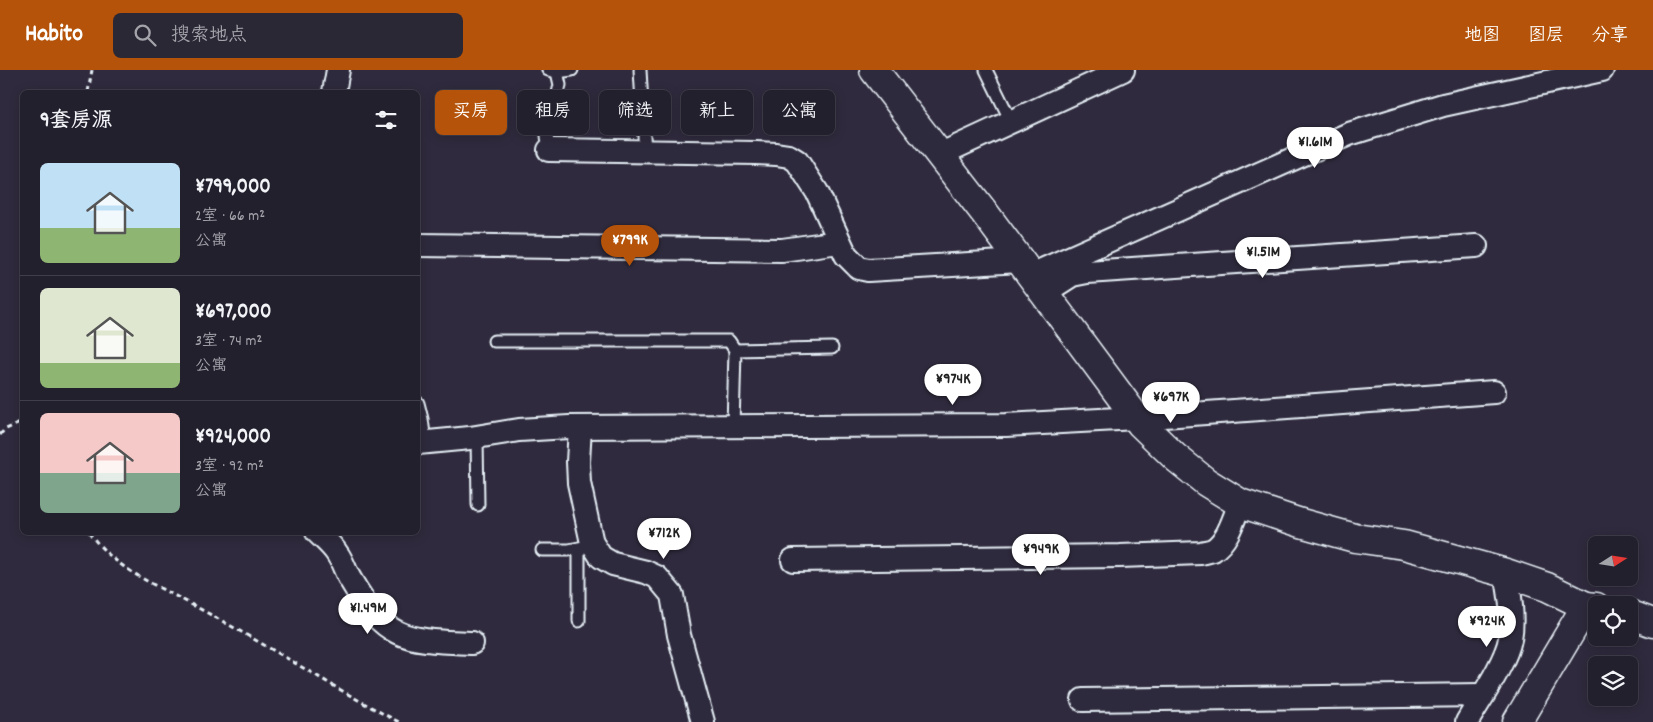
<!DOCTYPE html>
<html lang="zh">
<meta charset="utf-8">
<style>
body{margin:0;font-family:Dekko,"LXGW WenKai TC",sans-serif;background:#2b2836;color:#f1f3f6;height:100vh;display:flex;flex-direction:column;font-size:19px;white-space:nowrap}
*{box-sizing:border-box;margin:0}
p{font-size:16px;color:#a3a3aa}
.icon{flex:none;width:28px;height:28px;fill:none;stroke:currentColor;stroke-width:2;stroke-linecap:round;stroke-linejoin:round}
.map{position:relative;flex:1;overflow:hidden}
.details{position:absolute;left:20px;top:20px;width:400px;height:445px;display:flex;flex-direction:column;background:#23202e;border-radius:8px;box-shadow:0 2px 12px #0003,0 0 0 1px #403e4a}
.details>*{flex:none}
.hud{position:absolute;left:435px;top:20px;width:475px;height:45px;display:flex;gap:10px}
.needle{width:32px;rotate:78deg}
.controls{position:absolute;left:1588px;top:466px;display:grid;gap:10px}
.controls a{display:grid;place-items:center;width:50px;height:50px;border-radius:8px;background:#23202e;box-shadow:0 2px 12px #0003,0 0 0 1px #403e4a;font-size:25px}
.price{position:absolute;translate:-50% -42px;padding:0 11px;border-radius:18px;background:#fff;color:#222;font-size:16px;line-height:32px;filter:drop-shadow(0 1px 2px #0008)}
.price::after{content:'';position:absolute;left:50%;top:30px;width:15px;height:11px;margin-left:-8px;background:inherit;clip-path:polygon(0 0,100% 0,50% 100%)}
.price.on{background:#b45309;color:#fff}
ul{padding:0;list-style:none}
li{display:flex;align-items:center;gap:15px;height:125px;padding:0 20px}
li+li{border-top:1px solid #403e4a}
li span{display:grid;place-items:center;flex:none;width:140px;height:100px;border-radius:8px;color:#555}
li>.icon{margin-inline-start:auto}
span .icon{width:60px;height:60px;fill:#fffc;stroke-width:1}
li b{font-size:21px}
h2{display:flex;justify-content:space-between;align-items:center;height:60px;padding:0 20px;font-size:21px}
.tag{padding:0 18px;border-radius:8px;background:#23202e;box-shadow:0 2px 12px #0003,0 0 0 1px #403e4a;font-size:18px;line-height:45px}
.tag.on{background:#b45309;color:#fff}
header{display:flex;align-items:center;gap:30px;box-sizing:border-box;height:70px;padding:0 25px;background:#b45309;color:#fff}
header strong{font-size:24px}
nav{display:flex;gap:28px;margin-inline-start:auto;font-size:18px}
.search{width:350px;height:45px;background:#2b2836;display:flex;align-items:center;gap:12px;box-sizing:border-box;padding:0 18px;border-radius:8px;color:#a3a3aa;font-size:19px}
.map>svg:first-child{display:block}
</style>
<header>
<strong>Habito</strong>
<div class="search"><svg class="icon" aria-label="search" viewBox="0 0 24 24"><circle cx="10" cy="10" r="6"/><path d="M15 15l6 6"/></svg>搜索地点</div>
<nav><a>地图</a><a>图层</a><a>分享</a></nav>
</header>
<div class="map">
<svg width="1653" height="652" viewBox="0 0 1653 652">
<rect width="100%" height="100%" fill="#2f2a3d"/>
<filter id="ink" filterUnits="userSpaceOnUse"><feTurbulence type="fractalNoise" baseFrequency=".02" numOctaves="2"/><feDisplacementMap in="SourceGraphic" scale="10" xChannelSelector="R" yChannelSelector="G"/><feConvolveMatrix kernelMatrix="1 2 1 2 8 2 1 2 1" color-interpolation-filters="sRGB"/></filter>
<g filter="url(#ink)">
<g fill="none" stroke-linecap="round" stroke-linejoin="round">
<g stroke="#e8f1f8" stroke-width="15">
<g id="service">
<path d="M548 0 557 2 572 0"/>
<path d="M640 0 645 82"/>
<path d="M986 0 1011 51"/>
<path d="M549 80 547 66 560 15 557 2"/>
<path d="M494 271H729L735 280 733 357"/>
<path d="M735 280 832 278"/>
<path d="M418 333 422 349 425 372"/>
<path d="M477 367 478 435"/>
<path d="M542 480H569L584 477"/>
<path d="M579 551V479"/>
</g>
</g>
<g stroke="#e8f1f8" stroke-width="26">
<g id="minor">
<path d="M334 22 338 0"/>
<path d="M549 80 756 83 776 84 789 86 797 91 817 122 846 185 859 198 868 200 1020 191"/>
<path d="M939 85 1123 0"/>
<path d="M418 175 782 180 839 172"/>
<path d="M1031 205 1349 64 1443 35 1602 0"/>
<path d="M1044 223 1072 205 1087 202 1476 176"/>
<path d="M580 357 578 392 579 413 592 473 601 487 613 494 646 502 657 507 672 525 679 565 703 652"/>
<path d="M418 373 470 368 519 360 569 357 1006 355 1137 348 1494 322"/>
<path d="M317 462C324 469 333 476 338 485 343 492 345 501 350 509 386 571 404 570 472 573"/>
<path d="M793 490 1120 486 1201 483C1205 482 1210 481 1213 480 1228 471 1234 448 1240 433"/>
<path d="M1083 630 1482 625"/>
<path d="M1467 652C1479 631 1506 592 1510 569 1514 548 1510 524 1506 503"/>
</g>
</g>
<g stroke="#e8f1f8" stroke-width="31">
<g id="tertiary">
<path d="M874 0 984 142 1141 354 1175 387 1206 412 1240 433 1301 453 1355 468 1404 475 1506 503 1547 517 1586 536"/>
<path d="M1629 544 1653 553"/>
<path d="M1517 652 1586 536 1596 537"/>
</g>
</g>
<g stroke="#e8f1f8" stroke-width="3" stroke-dasharray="5 4" stroke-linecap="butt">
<path d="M88 22 92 0"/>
<path d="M0 365 4 360 22 352"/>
<path d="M89 462C112 496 149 512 183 530 206 542 228 554 250 567 300 595 348 626 399 652"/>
</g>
<use href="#service" stroke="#2f2a3d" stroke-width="11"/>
<use href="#minor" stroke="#2f2a3d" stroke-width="22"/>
<use href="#tertiary" stroke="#2f2a3d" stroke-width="28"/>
</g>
</g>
</svg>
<div class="controls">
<a><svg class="needle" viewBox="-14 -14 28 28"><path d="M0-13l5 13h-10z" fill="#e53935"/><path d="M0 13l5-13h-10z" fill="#a3a3aa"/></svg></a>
<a><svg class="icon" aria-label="locate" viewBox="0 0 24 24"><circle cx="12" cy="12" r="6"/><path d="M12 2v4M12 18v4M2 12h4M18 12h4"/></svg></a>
<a><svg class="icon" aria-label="layers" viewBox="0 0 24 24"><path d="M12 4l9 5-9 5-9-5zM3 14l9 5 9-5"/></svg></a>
</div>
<b class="price" style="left:1315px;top:99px">¥1.61M</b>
<b class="price on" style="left:630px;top:197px">¥799K</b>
<b class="price" style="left:1263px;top:209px">¥1.51M</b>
<b class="price" style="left:953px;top:336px">¥974K</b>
<b class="price" style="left:1171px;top:354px">¥697K</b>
<b class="price" style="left:664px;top:490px">¥712K</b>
<b class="price" style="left:1041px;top:506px">¥949K</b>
<b class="price" style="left:368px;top:565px">¥1.49M</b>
<b class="price" style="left:1487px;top:578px">¥924K</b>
<div class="hud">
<a class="tag on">买房</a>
<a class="tag">租房</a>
<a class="tag">筛选</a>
<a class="tag">新上</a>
<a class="tag">公寓</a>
</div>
<section class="details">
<h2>9套房源<svg class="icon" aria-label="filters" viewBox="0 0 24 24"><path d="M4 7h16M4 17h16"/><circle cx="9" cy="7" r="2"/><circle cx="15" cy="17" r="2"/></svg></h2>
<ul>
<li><span style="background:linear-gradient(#bfe0f5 65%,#8fb573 0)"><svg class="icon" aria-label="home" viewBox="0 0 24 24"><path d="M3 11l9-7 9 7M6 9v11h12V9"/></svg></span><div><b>¥799,000</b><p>2室 · 66 m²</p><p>公寓</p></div></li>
<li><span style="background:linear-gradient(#dfe7d0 75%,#8fb573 0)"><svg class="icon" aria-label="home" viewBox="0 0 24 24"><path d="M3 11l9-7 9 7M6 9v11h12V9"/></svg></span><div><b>¥697,000</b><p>3室 · 74 m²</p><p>公寓</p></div></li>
<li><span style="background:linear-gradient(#f6c9c9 60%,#7fa58c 0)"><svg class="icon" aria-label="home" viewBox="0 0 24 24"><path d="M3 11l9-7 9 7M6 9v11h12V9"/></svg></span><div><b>¥924,000</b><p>3室 · 92 m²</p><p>公寓</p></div></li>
</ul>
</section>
</div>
